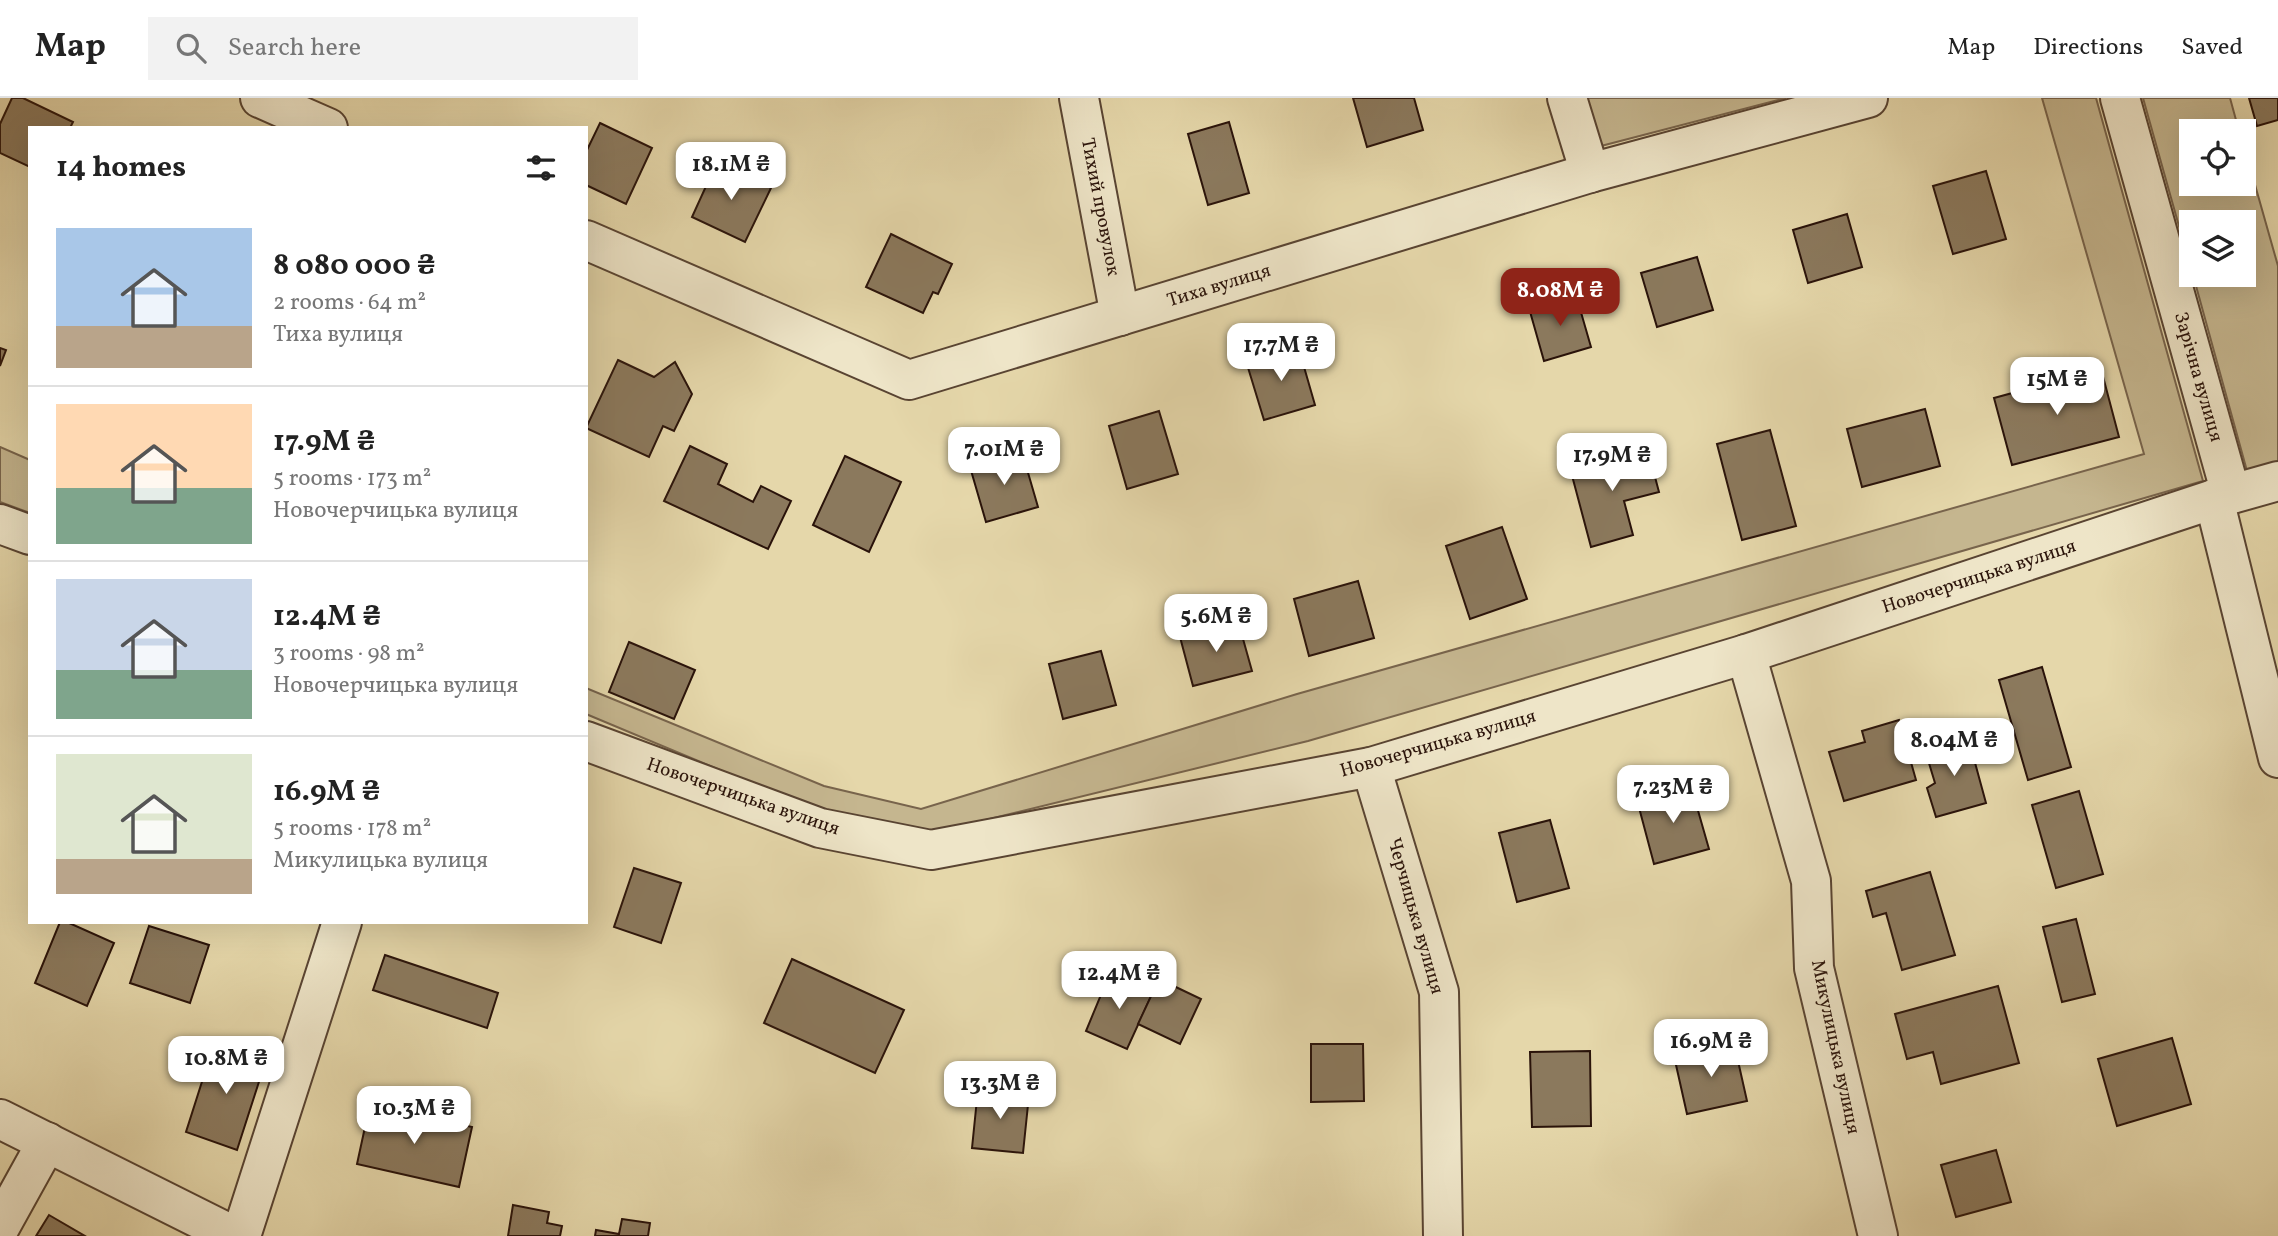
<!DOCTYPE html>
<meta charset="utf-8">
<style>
body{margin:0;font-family:Vollkorn,serif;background:#f2f2f2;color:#222;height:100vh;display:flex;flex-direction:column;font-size:26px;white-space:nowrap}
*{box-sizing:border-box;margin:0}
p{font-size:23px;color:#767676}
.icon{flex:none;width:38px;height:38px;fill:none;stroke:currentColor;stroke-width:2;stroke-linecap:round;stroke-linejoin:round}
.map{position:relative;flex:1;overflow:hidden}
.panel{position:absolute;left:28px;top:28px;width:560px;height:798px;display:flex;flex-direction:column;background:#fff;border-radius:0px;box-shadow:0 7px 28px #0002}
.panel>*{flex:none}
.buttons{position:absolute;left:2179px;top:21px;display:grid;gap:14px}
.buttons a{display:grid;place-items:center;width:77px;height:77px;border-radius:0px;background:#fff;box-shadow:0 7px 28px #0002;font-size:35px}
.price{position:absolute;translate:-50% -60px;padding:0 16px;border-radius:14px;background:#fff;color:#222;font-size:23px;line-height:46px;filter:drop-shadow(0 2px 4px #0008)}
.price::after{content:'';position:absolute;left:50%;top:42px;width:21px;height:16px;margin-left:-10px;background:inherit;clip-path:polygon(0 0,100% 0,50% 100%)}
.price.current{background:#8f2418;color:#fff}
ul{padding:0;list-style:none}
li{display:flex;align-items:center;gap:21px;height:175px;padding:0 28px}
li+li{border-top:2px solid #e0e0e0}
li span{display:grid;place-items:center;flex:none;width:196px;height:140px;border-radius:0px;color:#555}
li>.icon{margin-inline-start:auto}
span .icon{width:84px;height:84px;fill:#fffc;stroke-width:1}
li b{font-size:30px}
h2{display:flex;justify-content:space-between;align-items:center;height:84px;padding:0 28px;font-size:30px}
header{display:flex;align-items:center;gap:42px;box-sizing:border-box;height:98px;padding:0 35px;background:#fff;border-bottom:2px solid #e0e0e0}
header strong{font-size:33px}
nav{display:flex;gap:38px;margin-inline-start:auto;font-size:24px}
.search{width:490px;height:63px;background:#f2f2f2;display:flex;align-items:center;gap:18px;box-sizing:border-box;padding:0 24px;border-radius:0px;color:#767676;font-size:26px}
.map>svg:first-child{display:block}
</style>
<header>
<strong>Map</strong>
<div class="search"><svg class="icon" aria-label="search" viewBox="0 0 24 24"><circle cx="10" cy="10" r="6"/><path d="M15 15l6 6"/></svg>Search here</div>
<nav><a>Map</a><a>Directions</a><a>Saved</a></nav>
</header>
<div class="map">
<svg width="2278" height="1138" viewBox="0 0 2278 1138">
<rect width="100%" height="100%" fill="#e5d7aa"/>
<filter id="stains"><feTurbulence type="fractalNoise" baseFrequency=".00286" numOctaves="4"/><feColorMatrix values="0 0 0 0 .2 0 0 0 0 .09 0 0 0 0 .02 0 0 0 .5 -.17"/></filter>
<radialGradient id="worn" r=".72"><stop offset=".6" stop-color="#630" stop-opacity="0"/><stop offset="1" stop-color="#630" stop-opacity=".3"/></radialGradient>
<g fill="#c5b68f" stroke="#78644c" stroke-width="2">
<path d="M1586 0H1786L1601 48Z"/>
<path d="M2042 0H2096L2203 383 1308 643 932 735 818 713 586 616V590L824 688 921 711 1297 596 2144 356Z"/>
<path d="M2143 0H2230L2239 33H2191V86H2244V48L2278 168V364L2247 373 2193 177H2244V124H2191V171Z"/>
<path d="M0 349 30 362V415L0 404Z"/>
</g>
<g fill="#8b795d" stroke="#2a130a" stroke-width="2">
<path d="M12 0H23L73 24 70 30H30V69L0 55V26Z"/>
<path d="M1353 0H1414L1423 32 1367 49Z"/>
<path d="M2249 0H2278V22L2257 28Z"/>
<path d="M1229 24 1249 95 1208 107 1188 36Z"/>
<path d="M600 25 652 50 626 106 586 87V54Z"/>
<path d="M717 64 771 90 745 144 692 119Z"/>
<path d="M1986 73 2006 141 1953 156 1933 88Z"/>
<path d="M1847 116 1862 169 1808 185 1793 132Z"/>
<path d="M891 136 952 166 938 196 933 194 923 215 866 189Z"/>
<path d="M1697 159 1713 212 1657 229 1641 175Z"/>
<path d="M1576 197 1591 249 1544 263 1529 210Z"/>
<path d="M1298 248 1315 307 1264 322 1246 263Z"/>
<path d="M0 250 6 252 0 268Z"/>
<path d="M618 262 654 279 675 264 692 296 674 333 663 328 649 359 586 330Z"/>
<path d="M2101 271 2119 339 2012 367 1994 300Z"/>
<path d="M1925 311 1940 368 1862 389 1847 331Z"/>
<path d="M1159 313 1178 376 1127 391 1109 328Z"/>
<path d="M1770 332 1796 428 1742 442 1717 346Z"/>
<path d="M690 348 727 366 718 386 753 404 761 388 791 403 768 451 664 403Z"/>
<path d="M1647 349 1659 394 1624 403 1633 437 1591 449 1570 370Z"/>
<path d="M1022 354 1038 409 986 424 970 369Z"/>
<path d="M845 358 901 384 869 454 813 427Z"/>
<path d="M1502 429 1527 501 1470 521 1446 448Z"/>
<path d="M1358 483 1374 540 1309 558 1294 501Z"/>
<path d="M1238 523 1252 573 1193 588 1180 539Z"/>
<path d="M629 544 695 572 674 621 609 594Z"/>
<path d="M1101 553 1116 607 1063 621 1049 566Z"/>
<path d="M2042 569 2071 669 2028 682 1999 582Z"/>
<path d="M1899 622 1916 682 1844 703 1829 654 1865 644 1862 633Z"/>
<path d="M1968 639 1986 705 1936 719 1927 690 1935 685 1925 652Z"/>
<path d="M1691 688 1709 751 1654 766 1637 702Z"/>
<path d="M2079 693 2103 776 2056 790 2032 707Z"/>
<path d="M1550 722 1569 790 1517 804 1499 735Z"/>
<path d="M634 770 681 785 661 845 614 829Z"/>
<path d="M1930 774 1955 857 1902 872 1886 815 1873 819 1866 793Z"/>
<path d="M2076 821 2095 896 2062 904 2043 829Z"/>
<path d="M60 824H67L114 845 87 908 35 885Z"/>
<path d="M149 828 209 847 190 905 130 885Z"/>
<path d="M385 857 498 895 487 930 373 892Z"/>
<path d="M792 861 904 912 875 975 764 925Z"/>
<path d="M1110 875 1153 894 1127 951 1086 933Z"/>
<path d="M1159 881 1201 901 1180 946 1138 926Z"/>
<path d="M1998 888 2019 965 1941 986 1933 954 1907 961 1895 916Z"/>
<path d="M2172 940 2191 1006 2117 1028 2098 961Z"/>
<path d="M1734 945 1747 1003 1687 1016 1674 958Z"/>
<path d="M214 946 266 962 237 1052 186 1034Z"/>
<path d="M1311 946H1363L1364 1003 1311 1004Z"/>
<path d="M1590 953 1591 1028 1532 1029 1530 954Z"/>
<path d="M978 991 1029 997 1023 1055 972 1050Z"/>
<path d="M370 1006 472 1029 459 1089 357 1066Z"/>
<path d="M1996 1052 2011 1104 1956 1119 1941 1067Z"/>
<path d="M513 1107 549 1114 547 1125 562 1128 560 1138H508Z"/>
<path d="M49 1117 85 1138H36Z"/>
<path d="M622 1121 650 1125 648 1138H595L596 1132 619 1136Z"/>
</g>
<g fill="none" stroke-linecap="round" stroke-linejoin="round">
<g stroke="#594432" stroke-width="42">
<g id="minor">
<path d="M260 0 328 30"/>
<path d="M1079 0 1120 218"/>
<path d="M1567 0 1590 75"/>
<path d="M2120 0 2231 396"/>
<path d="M586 142 909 282 1590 75 1868 0"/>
<path d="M2214 401 2278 660"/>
<path d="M0 426 30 437"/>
<path d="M1746 556 1811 783 1814 870 1878 1138"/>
<path d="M586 643 820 730 931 752 1371 669 1746 556 2214 401 2278 383"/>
<path d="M1371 669 1439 894 1443 1138"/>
<path d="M0 1021 234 1138"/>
<path d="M0 1129 47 1044"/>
<path d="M241 1138 342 824"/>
</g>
</g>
<use href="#minor" stroke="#eee5c8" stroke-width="38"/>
</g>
<g text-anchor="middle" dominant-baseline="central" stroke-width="5" stroke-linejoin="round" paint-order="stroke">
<g font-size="19" fill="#2a130a" stroke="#eee5c8">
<text transform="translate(1100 109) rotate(79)">Тихий провулок</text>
<text transform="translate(1219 188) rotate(-17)">Тиха вулиця</text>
<text transform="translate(2198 279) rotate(74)">Зарічна вулиця</text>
<text transform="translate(1979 479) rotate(-18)">Новочерчицька вулиця</text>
<text transform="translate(1438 646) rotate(-16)">Новочерчицька вулиця</text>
<text transform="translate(743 699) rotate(19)">Новочерчицька вулиця</text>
<text transform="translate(1415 818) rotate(74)">Черчицька вулиця</text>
<text transform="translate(1835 949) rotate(78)">Микулицька вулиця</text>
</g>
</g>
<rect width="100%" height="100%" filter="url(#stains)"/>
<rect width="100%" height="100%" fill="url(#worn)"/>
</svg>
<div class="buttons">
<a><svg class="icon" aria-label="locate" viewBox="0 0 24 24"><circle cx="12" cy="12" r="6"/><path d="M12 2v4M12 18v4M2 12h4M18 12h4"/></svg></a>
<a><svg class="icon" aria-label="layers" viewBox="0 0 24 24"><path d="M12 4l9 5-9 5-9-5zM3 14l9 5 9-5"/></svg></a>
</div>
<b class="price" style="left:731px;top:104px">18.1M ₴</b>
<b class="price current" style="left:1560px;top:230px">8.08M ₴</b>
<b class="price" style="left:1281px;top:285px">17.7M ₴</b>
<b class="price" style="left:2057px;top:319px">15M ₴</b>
<b class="price" style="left:1004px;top:389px">7.01M ₴</b>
<b class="price" style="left:1612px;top:395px">17.9M ₴</b>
<b class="price" style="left:1216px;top:556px">5.6M ₴</b>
<b class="price" style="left:1954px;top:680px">8.04M ₴</b>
<b class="price" style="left:1673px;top:727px">7.23M ₴</b>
<b class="price" style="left:1119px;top:913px">12.4M ₴</b>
<b class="price" style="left:1711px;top:981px">16.9M ₴</b>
<b class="price" style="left:226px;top:998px">10.8M ₴</b>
<b class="price" style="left:1000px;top:1023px">13.3M ₴</b>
<b class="price" style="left:414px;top:1048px">10.3M ₴</b>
<section class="panel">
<h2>14 homes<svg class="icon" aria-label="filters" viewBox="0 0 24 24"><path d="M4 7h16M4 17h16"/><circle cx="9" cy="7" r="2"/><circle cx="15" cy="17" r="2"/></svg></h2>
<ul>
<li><span style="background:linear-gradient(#a9c7e8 70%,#b9a48a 0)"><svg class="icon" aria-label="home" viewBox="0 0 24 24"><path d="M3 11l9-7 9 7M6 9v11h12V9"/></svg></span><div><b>8 080 000 ₴</b><p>2 rooms · 64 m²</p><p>Тиха вулиця</p></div></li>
<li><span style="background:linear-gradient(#ffd9b3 60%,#7fa58c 0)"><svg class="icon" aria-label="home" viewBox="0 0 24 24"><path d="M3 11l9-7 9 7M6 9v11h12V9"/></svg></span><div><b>17.9M ₴</b><p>5 rooms · 173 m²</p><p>Новочерчицька вулиця</p></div></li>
<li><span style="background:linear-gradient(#c9d6e8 65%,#7fa58c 0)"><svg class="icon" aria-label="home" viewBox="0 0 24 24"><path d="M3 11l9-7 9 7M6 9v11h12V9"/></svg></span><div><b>12.4M ₴</b><p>3 rooms · 98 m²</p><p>Новочерчицька вулиця</p></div></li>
<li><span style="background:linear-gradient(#dfe7d0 75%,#b9a48a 0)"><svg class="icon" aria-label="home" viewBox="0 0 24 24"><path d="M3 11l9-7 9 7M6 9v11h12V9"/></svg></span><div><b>16.9M ₴</b><p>5 rooms · 178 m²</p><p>Микулицька вулиця</p></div></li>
</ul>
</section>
</div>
